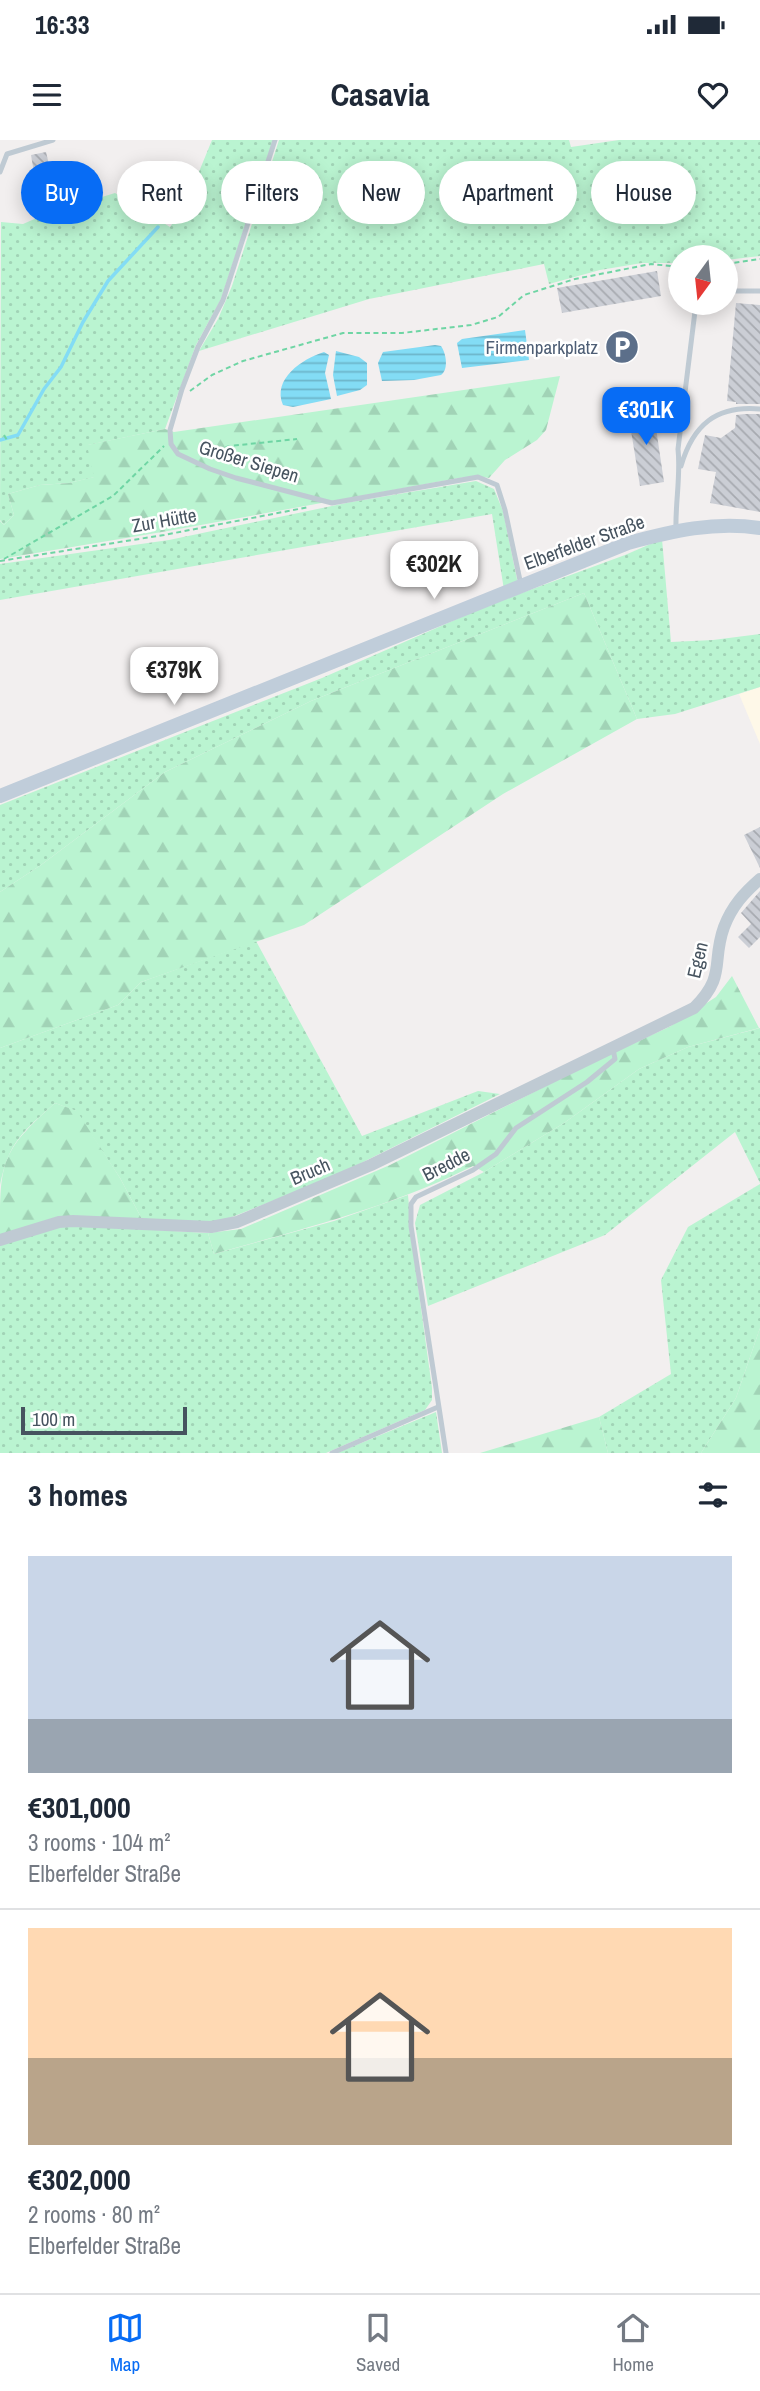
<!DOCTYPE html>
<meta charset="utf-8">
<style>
body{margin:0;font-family:"Archivo Narrow",sans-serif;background:#f2f2f3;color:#1f2937;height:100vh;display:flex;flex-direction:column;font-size:26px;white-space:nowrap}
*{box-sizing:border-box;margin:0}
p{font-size:23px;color:#747a83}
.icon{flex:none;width:38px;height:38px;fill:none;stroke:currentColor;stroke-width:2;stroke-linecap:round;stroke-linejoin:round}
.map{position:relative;height:1313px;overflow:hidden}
.drawer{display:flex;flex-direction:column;background:#fff;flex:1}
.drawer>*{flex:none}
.top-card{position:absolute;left:21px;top:21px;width:719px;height:63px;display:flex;gap:14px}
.needle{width:46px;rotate:195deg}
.tools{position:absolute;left:668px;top:105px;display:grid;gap:14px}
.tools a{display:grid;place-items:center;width:70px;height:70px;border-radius:50%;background:#fff;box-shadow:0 4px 18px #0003;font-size:35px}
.scale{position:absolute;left:21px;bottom:18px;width:166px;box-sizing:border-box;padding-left:7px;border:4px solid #46535f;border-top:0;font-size:19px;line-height:24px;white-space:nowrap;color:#46535f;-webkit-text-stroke:5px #fff;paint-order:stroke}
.price{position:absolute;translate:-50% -60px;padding:0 16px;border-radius:14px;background:#fff;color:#222;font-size:23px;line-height:46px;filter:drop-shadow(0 2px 4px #0008)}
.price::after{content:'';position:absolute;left:50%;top:42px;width:21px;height:16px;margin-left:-10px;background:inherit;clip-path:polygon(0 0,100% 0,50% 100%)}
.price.active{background:#076cf5;color:#fff}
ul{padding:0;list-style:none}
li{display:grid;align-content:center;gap:14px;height:371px;padding:0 28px}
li+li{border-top:2px solid #e0e1e3}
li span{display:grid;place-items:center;height:217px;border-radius:0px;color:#555}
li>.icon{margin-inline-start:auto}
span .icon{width:126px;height:126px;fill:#fffc;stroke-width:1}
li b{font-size:30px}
h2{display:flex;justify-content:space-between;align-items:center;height:84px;padding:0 28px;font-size:30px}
.tag{padding:0 24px;border-radius:32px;background:#fff;box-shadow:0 4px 18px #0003;font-size:24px;line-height:63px}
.tag.active{background:#076cf5;color:#fff}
.status{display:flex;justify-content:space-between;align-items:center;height:49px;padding:0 35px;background:#fff;direction:ltr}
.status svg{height:19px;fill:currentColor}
header{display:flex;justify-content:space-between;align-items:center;height:91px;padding:0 28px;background:#fff;font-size:32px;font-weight:800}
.tab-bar{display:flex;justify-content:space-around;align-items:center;height:98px;border-top:2px solid #e0e1e3;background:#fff;font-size:19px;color:#747a83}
.tab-bar a{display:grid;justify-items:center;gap:4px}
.tab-bar .active{color:#076cf5}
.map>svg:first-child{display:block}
</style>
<div class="status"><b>16:33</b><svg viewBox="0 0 49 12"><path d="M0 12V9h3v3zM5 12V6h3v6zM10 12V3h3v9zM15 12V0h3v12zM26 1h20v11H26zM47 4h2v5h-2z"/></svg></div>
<header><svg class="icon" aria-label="menu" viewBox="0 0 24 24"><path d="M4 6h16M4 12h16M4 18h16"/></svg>Casavia<svg class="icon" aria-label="heart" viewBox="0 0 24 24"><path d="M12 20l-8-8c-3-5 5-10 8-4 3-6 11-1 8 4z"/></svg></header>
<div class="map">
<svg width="760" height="1313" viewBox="0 0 760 1313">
<defs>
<pattern id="grass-dots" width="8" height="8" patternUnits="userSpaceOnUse" patternTransform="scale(1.75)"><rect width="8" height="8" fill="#baf4d1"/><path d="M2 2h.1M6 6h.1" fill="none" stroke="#a1d3b6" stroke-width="1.8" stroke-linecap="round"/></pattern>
<pattern id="forest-firs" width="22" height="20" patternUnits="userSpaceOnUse" patternTransform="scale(1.75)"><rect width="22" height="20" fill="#baf4d1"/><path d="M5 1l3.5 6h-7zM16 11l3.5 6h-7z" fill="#a1d3b6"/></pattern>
<pattern id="water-rules" width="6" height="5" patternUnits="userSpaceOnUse" patternTransform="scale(1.75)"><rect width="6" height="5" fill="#83dcf5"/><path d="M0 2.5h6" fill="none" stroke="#6db5ca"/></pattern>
<pattern id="building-back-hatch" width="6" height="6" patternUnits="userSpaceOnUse" patternTransform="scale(1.75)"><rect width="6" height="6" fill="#cbced5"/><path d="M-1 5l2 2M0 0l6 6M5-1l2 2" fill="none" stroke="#a7aab0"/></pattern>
</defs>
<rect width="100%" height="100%" fill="#f2efef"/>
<path fill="#fef8e8" d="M760 547V604L739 554Z"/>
<g fill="url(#grass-dots)">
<path d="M212 0H273L221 159 196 205 165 289 88 305 95 337 69 343 40 345 8 354 14 375 4 385 0 380 1 82 23 84 46 74 115 53 170 87 185 66Z"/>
<path d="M279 0H569L571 7 619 0H760V116L726 120V117H681V123H642L600 130 549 144 544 124 369 159 199 211 218 179 232 146Z"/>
<path d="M476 341 494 349 503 371 518 444 504 450 492 374 0 460V424L169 400 351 362Z"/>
<path d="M662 399 671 502 713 500 760 494V547L675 574 637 579 584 453 311 561 165 632 41 725 0 752V665L322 538 489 465 625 415Z"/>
<path d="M256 801 362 996 478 951 500 954 335 1036 217 1083 143 1081 120 1038 76 971 55 963C23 992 9 1001 0 1045V908L118 865 141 842Z"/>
<path d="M760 888V1043L735 992 605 1095 428 1166 415 1083 420 1065 484 1032 564 983 639 929 688 907Z"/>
<path d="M760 1044V1188L736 1258 701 1313H608L599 1277 671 1234 661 1140 688 1087Z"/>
<path d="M408 1055 413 1110 432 1248V1260L425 1270 326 1313H0V1105L68 1085 208 1093 214 1114 334 1081Z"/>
<path d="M436 1272 442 1313H337Z"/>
</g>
<g fill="url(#forest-firs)">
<path d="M560 236 546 290 537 300 505 320 489 338 476 336 459 338 162 392 0 419V381L4 385 14 375 8 354 40 345 69 343 94 337 87 305 165 289 174 292Z"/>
<path d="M584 453 637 579 503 654 304 785 141 842 118 865 0 908V752L41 725 165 632 311 561Z"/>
<path d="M732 836 759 888 688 907 639 929 564 983 484 1032 473 1026C391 1067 302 1089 214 1114L208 1093 241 1089 390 1025 593 922 669 887 716 857Z"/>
<path d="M55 963 77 971 120 1038 143 1081 67 1077 0 1095C0 1022 0 1012 55 963Z"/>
<path d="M760 1188V1313H701L736 1258Z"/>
<path d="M599 1277 608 1313H480Z"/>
</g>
<g fill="url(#water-rules)">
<path d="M525 190 529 220 462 228 457 203 462 199Z"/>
<path d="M435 205 441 206C446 213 449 229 441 235L414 240 382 241 378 223 383 212Z"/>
<path d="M336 211 359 217 367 223V245L360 250 337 256 333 235Z"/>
<path d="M324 212 329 215 325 233 331 259 293 267 283 265C272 239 302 219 324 212Z"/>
</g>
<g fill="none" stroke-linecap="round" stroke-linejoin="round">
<path stroke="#83dcf5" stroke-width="3.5" d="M0 300 18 295 44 249 61 227 83 182 108 141 158 87"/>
</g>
<g fill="url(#building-back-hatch)">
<path d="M46 12 50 29 34 33 31 15Z"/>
<path d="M154 28 163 33 150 57 140 52Z"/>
<path d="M657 131 661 156 562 173 557 148Z"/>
<path d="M736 163 760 165V264H736V262L727 261Z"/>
<path d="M653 268 664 342 640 346 628 272Z"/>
<path d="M745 274H760V372L710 363 716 332 698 329 705 295 721 298 735 288 736 275Z"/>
<path d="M760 687V728L744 695Z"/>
<path d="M760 751V797L749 808 738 797 751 784 741 773Z"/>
</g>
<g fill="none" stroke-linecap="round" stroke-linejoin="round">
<g stroke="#6fd5a4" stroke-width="2" stroke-dasharray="5 3.5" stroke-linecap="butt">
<path d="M726 124 760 119"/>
<path d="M190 251 212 235 243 221 343 193H402L471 185 498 177 524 155 575 139 651 124 681 127"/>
<path d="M4 295 8 302"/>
<path d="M201 314 230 306 297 299"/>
<path d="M4 419 113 356 164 306"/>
<path d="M0 421 164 395 309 367"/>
</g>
<g stroke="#bfcad3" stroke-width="5">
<path d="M275 0 223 160 198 207 182 249 170 290 171 304 178 314 210 329 236 338 332 363 478 337 497 345 505 370 521 445"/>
<path d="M0 32 7 14 53 0"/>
<path d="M726 151H760"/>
<path d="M681 326C693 285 716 265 760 269"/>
<path d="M676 391C675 363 681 336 678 309L696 163"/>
<path d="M332 1313 438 1267"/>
<path d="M446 1313 411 1086V1064L416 1057 473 1030 496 1014 516 988 587 942 615 919 613 909"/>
</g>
<path stroke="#bfcad3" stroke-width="12" d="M0 1100 59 1082 73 1081 211 1087 237 1082 371 1025 694 868C727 835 711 823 724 787 732 766 744 753 760 739"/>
<path stroke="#c0cdda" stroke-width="14" d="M0 656 628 403C672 391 715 381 760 388"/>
</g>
<defs>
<g id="parking-disc" transform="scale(1.75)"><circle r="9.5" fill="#5c6f8a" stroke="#fff"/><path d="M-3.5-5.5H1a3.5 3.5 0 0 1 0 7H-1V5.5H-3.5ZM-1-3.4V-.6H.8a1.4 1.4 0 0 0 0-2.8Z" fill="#fff"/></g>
</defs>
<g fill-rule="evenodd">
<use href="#parking-disc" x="622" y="207"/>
</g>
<g text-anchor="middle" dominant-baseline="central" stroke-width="5" stroke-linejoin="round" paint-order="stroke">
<g font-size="19" fill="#4e5e75" stroke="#fff" text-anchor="end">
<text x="598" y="207">Firmenparkplatz</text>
</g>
<g font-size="19" fill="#46535f" stroke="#fff">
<text transform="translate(249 321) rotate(17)">Großer Siepen</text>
<text transform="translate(164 380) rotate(-10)">Zur Hütte</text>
<text transform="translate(584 402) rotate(-20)">Elberfelder Straße</text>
<text transform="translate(697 820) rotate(-77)">Egen</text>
<text transform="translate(446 1024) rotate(-27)">Bredde</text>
<text transform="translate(310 1031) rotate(-23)">Bruch</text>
</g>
</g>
</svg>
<div class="tools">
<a><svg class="needle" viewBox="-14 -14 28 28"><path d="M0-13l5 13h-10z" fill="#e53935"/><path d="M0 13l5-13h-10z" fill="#747a83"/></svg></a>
</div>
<div class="scale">100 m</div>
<b class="price active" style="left:646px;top:307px">€301K</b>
<b class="price" style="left:434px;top:461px">€302K</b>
<b class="price" style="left:174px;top:567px">€379K</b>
<div class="top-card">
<a class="tag active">Buy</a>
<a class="tag">Rent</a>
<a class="tag">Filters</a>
<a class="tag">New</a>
<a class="tag">Apartment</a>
<a class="tag">House</a>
</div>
</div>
<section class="drawer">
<h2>3 homes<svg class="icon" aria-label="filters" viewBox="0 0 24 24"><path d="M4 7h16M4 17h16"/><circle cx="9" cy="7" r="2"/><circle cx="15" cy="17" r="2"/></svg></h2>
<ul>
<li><span style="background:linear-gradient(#c9d6e8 75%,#9aa5b1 0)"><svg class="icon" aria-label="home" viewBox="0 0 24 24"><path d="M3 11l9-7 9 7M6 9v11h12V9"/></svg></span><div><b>€301,000</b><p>3 rooms · 104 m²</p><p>Elberfelder Straße</p></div></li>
<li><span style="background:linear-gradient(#ffd9b3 60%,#b9a48a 0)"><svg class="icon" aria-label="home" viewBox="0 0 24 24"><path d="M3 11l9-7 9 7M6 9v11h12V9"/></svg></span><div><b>€302,000</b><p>2 rooms · 80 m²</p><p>Elberfelder Straße</p></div></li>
</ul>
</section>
<nav class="tab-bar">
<a class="active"><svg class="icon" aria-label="map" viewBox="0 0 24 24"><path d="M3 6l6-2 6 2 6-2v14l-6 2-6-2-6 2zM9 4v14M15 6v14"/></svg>Map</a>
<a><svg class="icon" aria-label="saved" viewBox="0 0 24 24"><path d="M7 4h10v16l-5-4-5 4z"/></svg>Saved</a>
<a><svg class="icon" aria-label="home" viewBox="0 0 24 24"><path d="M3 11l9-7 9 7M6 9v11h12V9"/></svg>Home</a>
</nav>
